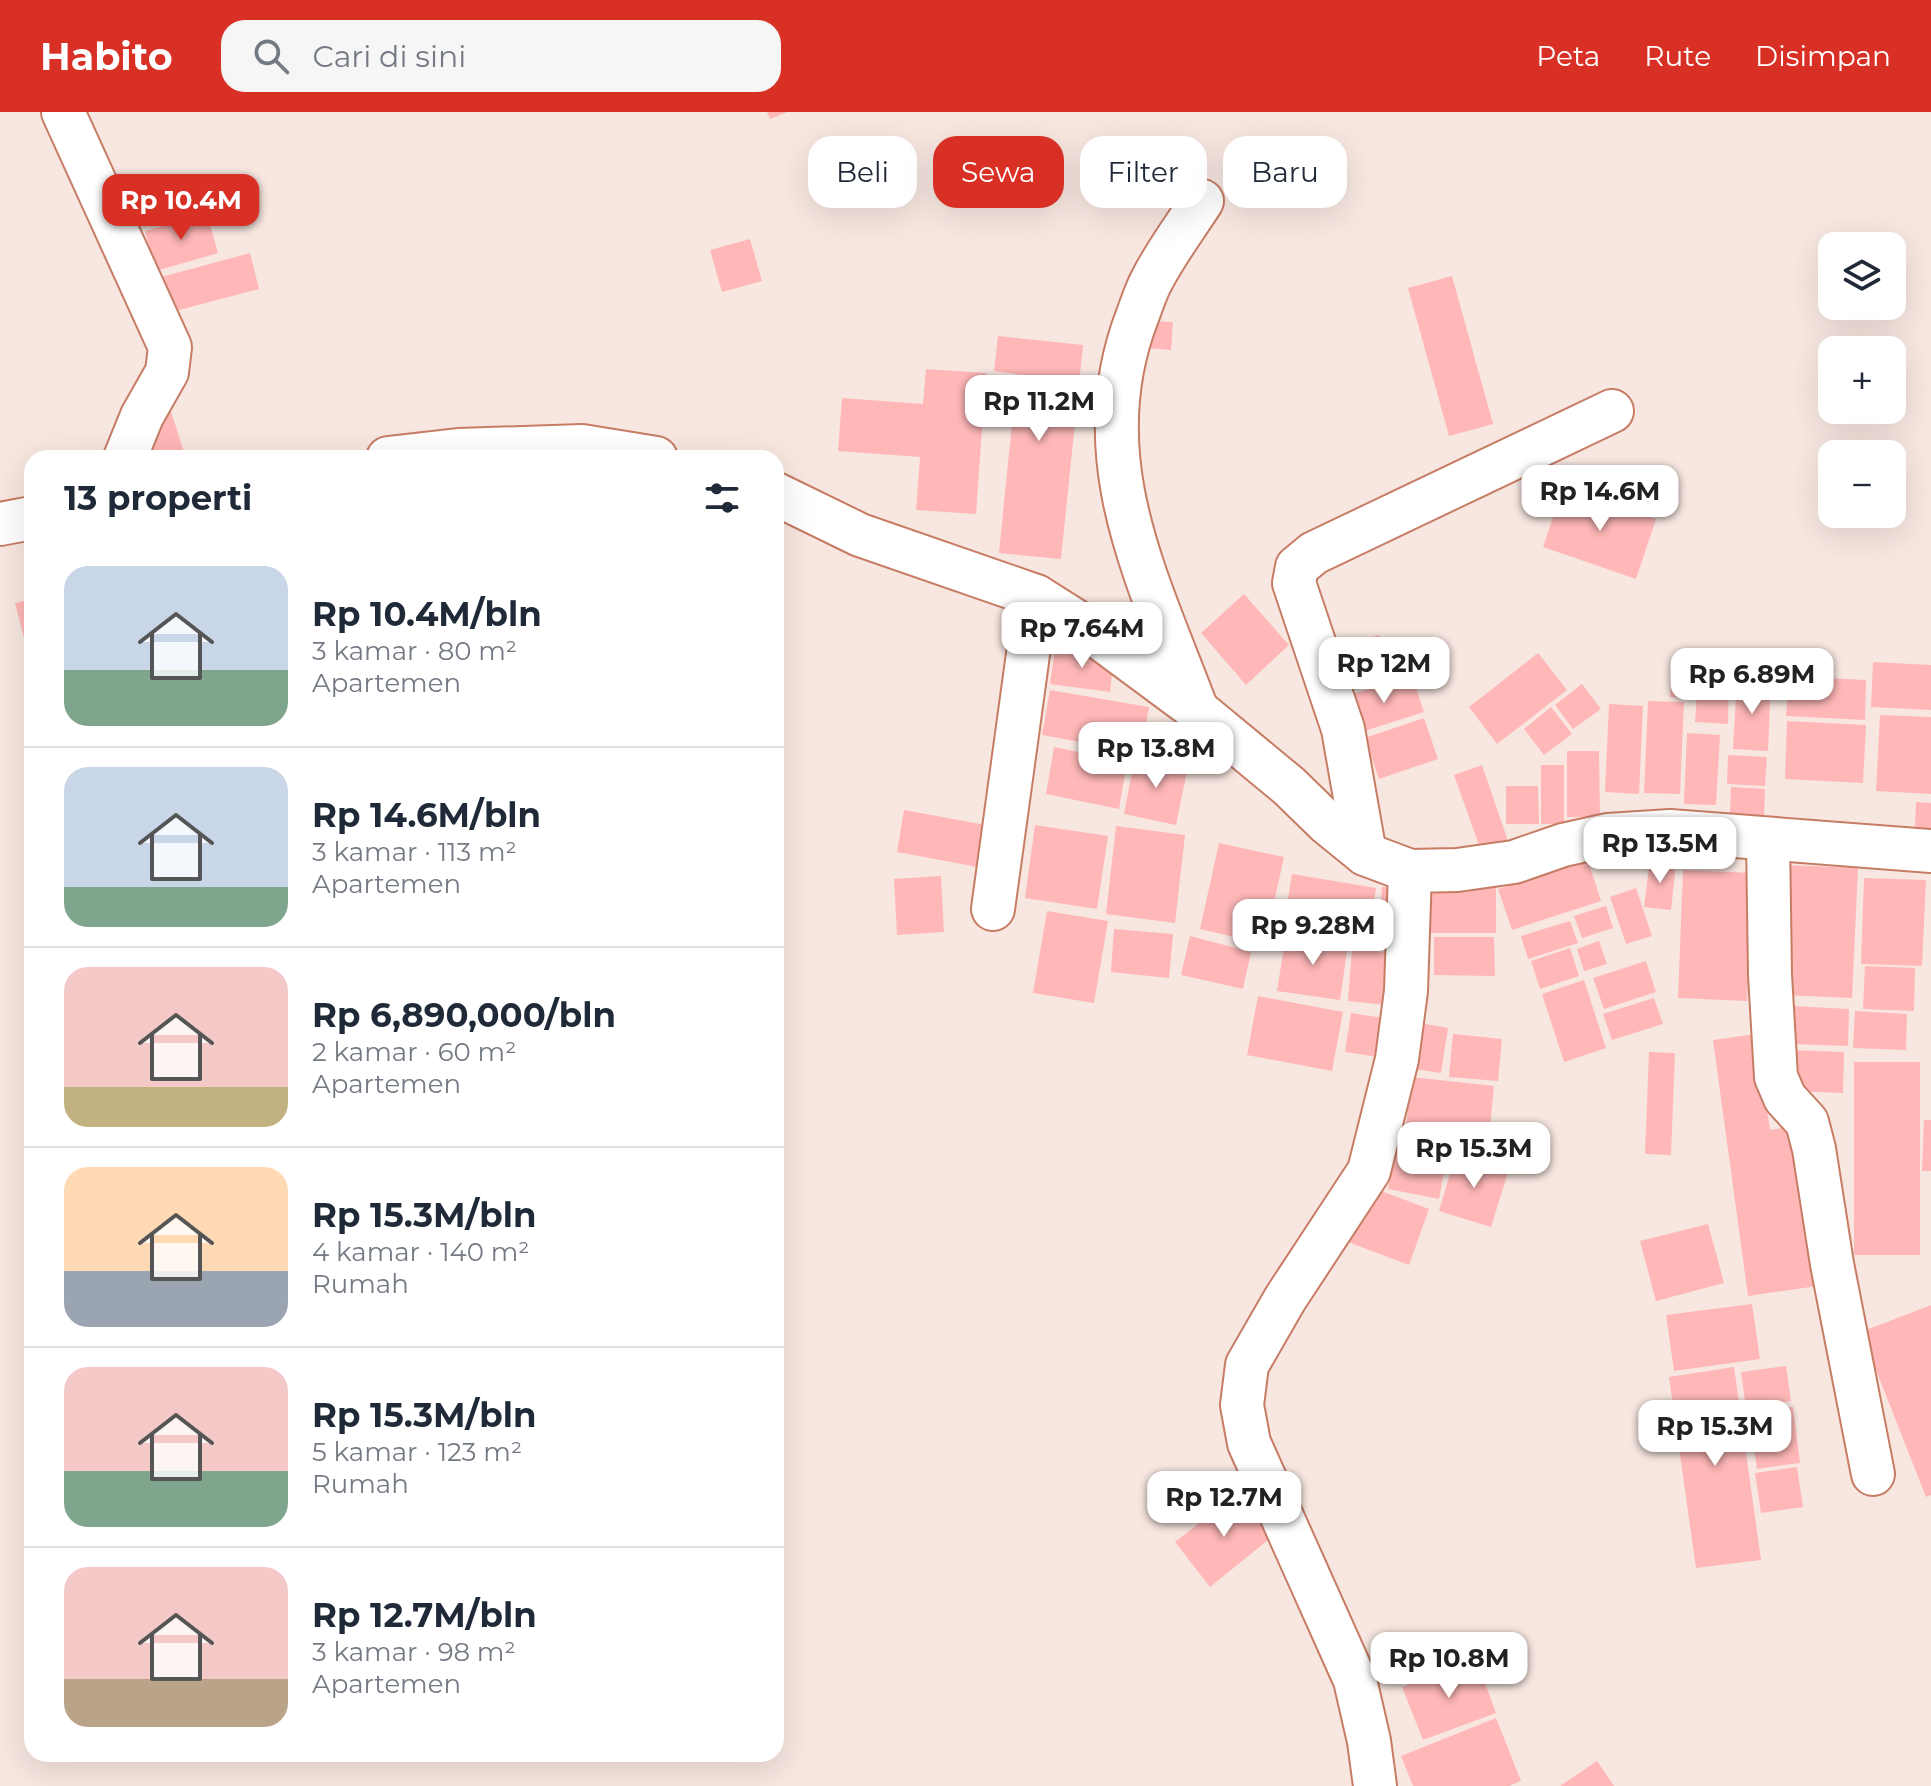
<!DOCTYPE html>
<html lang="id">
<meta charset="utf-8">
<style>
body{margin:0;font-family:Montserrat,sans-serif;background:#f6f6f7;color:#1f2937;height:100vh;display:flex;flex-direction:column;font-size:30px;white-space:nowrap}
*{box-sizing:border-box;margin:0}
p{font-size:26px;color:#747a83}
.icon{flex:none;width:44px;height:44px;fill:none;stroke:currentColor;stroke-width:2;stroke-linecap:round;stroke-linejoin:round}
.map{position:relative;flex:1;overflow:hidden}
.panel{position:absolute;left:24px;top:338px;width:760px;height:1312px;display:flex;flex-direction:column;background:#fff;border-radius:24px;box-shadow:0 8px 32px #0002}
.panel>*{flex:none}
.guide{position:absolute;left:808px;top:24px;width:760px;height:72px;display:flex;gap:16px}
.buttons{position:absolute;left:1818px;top:120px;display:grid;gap:16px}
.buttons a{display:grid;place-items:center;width:88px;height:88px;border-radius:16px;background:#fff;box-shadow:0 8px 32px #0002;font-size:40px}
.price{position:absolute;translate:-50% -68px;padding:0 18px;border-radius:16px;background:#fff;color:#222;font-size:26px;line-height:52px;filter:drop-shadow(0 2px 4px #0008)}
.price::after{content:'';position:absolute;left:50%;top:48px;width:24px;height:18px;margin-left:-12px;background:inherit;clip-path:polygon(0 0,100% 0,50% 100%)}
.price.current{background:#d93025;color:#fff}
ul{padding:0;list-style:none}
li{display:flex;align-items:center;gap:24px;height:200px;padding:0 40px}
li+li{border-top:2px solid #e0e1e3}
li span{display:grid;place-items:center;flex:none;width:224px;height:160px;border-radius:24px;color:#555}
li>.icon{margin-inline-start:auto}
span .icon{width:96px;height:96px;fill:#fffc;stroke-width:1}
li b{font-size:34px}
h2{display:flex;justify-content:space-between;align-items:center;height:96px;padding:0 40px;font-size:34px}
.chip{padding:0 28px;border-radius:24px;background:#fff;box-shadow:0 8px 32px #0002;font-size:28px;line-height:72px}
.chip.current{background:#d93025;color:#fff}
header{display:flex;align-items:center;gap:48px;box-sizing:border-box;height:112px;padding:0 40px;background:#d93025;color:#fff}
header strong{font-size:38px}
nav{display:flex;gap:44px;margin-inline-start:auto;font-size:28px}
.search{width:560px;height:72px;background:#f6f6f7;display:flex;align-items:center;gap:20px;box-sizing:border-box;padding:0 28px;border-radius:24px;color:#747a83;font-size:30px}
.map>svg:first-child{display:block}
</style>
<header>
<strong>Habito</strong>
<div class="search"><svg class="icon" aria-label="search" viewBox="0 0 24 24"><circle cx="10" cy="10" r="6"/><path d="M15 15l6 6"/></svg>Cari di sini</div>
<nav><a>Peta</a><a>Rute</a><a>Disimpan</a></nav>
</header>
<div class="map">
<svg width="1931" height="1674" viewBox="0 0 1931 1674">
<rect width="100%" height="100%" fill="#f8e7e1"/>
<g fill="#ffb7b7">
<path d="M767 0H787L770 7Z"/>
<path d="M207 102 218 141 156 159 145 119Z"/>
<path d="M750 127 762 169 722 180 710 138Z"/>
<path d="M250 141 259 177 164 202 154 167Z"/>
<path d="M1452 164 1493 312 1449 324 1408 176Z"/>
<path d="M1147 209 1173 210 1171 238 1146 236Z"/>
<path d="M998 224 1083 233 1061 447 999 441 1017 262 994 259Z"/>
<path d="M926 257 986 261 976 402 916 398 920 345 838 339 842 286 923 292Z"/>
<path d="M171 300 186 346H152L140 310Z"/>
<path d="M1563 375 1656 407 1636 467 1543 435Z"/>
<path d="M1244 482 1289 533 1246 573 1201 521Z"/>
<path d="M32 487V553H31L15 491Z"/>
<path d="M1379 523 1392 565 1334 583 1321 541Z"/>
<path d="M1055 537 1114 544 1110 580 1050 572Z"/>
<path d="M1538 541 1567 578 1497 632 1469 595Z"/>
<path d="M1873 550 1931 553V598L1871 595Z"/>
<path d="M1671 559 1691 560 1689 586 1670 585Z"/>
<path d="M1412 563 1424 600 1355 622 1344 585Z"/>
<path d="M1789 564 1866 568 1865 608 1786 604Z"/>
<path d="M1698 565 1729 567 1728 612 1695 610Z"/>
<path d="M1737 568 1771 570 1768 639 1733 637Z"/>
<path d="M1582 572 1601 597 1573 617 1555 593Z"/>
<path d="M1050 578 1149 595 1141 641 1042 623Z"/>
<path d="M1648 589 1684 590 1680 682 1644 681Z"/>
<path d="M1609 592 1643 594 1639 682 1605 680Z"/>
<path d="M1551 595 1572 622 1544 643 1524 617Z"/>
<path d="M1880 603 1931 605V682L1876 679Z"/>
<path d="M1424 606 1438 647 1379 667 1365 626Z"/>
<path d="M1787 609 1866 613 1863 671 1785 667Z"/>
<path d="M1687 621 1720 623 1716 693 1684 692Z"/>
<path d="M1054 635 1127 650 1119 697 1046 682Z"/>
<path d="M1567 639H1599L1600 705H1567Z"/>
<path d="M1728 643 1767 645 1765 674 1727 672Z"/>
<path d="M1135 644 1188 655 1176 713 1124 702Z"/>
<path d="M1482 653 1508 729 1481 739 1454 663Z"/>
<rect x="1541" y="653" width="23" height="59"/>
<path d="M1506 674H1538L1539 712H1506Z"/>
<path d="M1731 675 1765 677 1764 705 1730 704Z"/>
<path d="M1916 690 1931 691V717L1915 716Z"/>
<path d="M904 698 991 714 983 756 897 740Z"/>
<path d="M1035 713 1108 724 1097 797 1025 786Z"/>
<path d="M1116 714 1185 723 1175 811 1106 802Z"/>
<path d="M1219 731 1284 745 1265 832 1200 817Z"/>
<path d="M1588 748 1601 789 1512 818 1498 777Z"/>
<path d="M1650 748 1676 751 1671 798 1644 795Z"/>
<path d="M1787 753 1858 756 1852 886 1782 883Z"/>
<path d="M1683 758 1753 761 1747 889 1678 886Z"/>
<path d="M1292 762 1376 776 1368 824 1284 811Z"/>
<path d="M941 764 944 820 897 823 894 767Z"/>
<path d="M1864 766 1926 768 1922 854 1861 852Z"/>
<path d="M1496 772V821H1423V773Z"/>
<path d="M1382 775 1405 777 1401 827 1378 824Z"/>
<path d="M1636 776 1652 824 1626 832 1610 785Z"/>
<path d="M1606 794 1613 816 1582 826 1574 804Z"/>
<path d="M1047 799 1108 809 1094 891 1033 881Z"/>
<path d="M1570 809 1578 831 1528 847 1521 824Z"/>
<path d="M1114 817 1173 822 1169 866 1111 860Z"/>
<path d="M1286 822 1348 832 1340 888 1277 879Z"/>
<path d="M1190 824 1251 840 1243 877 1181 863Z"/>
<path d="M1434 825H1494L1495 864 1434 863Z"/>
<path d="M1599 829 1607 852 1584 859 1577 837Z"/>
<path d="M1570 836 1579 864 1540 877 1531 849Z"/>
<path d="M1352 837 1399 841 1395 894 1348 889Z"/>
<path d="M1646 849 1656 880 1604 897 1593 866Z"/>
<path d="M1865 854 1915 856 1914 899 1863 897Z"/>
<path d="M1584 868 1606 936 1564 950 1542 882Z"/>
<path d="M1258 884 1343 900 1332 959 1247 943Z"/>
<path d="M1654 886 1663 912 1612 928 1603 902Z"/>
<path d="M1793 894 1849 897 1848 934 1792 932Z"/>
<path d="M1855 899 1907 902 1906 938 1853 936Z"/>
<path d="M1351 901 1397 908 1392 947 1345 940Z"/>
<path d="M1415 910 1448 916 1441 961 1408 956Z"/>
<path d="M1453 922 1502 927 1498 969 1449 965Z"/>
<path d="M1756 922 1770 1018 1795 1014 1817 1174 1748 1184 1713 928Z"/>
<path d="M1790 938 1844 940 1843 981 1788 979Z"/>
<path d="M1649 940 1675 941 1671 1043 1645 1042Z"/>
<rect x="1854" y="950" width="66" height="193"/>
<path d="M1411 965 1494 974 1488 1035 1405 1026Z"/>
<path d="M1924 1008H1931V1059H1922Z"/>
<path d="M1397 1029 1448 1039 1439 1087 1388 1077Z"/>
<path d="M1456 1041 1509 1057 1491 1115 1439 1099Z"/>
<path d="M1368 1074 1429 1097 1409 1153 1348 1130Z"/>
<path d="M1708 1112 1724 1171 1656 1189 1640 1129Z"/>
<path d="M1752 1192 1760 1247 1674 1259 1666 1203Z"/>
<path d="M1931 1193V1383L1926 1385 1861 1220Z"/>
<path d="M1786 1254 1791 1289 1746 1296 1741 1260Z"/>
<path d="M1734 1255 1761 1448 1696 1456 1669 1265Z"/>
<path d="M1793 1295 1800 1351 1757 1357 1749 1301Z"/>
<path d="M1797 1355 1803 1395 1761 1401 1755 1361Z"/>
<path d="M1239 1380 1273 1424 1210 1475 1175 1430Z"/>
<path d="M1476 1547 1496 1601 1423 1628 1402 1575Z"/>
<path d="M1496 1606 1521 1669 1509 1674H1413L1401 1644Z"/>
<path d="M1597 1649 1614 1674H1560Z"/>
</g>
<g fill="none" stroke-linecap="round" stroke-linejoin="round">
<g stroke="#c77c64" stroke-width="46">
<g id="minor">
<path d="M63 0 170 235 167 260 142 304 125 346"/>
<path d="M388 346 458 338 582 334 656 346"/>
<path d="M776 382 860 423 1036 484 1085 515 1197 598 1289 674 1328 712 1365 742 1410 759 1457 758 1514 750 1563 733 1608 723 1670 719 1931 739"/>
<path d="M0 412 32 406"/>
<path d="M1197 598C1148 467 1083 346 1137 205 1142 192 1146 178 1153 166 1167 139 1186 114 1202 89"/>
<path d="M1768 727 1770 863 1776 965 1785 986 1807 1010 1814 1037 1832 1152 1873 1362"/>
<path d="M1365 742 1343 617 1294 471 1297 455 1314 441 1612 299"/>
<path d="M993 797 1036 484"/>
<path d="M1375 1674 1369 1629 1355 1568 1249 1331 1242 1293 1247 1253 1285 1187 1369 1059 1397 947 1406 879 1410 759"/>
</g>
</g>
<use href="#minor" stroke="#fff" stroke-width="42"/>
</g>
</svg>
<div class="buttons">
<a><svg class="icon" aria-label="layers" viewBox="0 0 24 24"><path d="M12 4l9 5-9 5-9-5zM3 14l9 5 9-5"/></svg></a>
<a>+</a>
<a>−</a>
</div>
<b class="price current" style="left:181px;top:130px">Rp 10.4M</b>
<b class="price" style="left:1039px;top:331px">Rp 11.2M</b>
<b class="price" style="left:1600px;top:421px">Rp 14.6M</b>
<b class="price" style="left:1082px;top:558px">Rp 7.64M</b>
<b class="price" style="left:1384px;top:593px">Rp 12M</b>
<b class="price" style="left:1752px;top:604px">Rp 6.89M</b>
<b class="price" style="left:1156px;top:678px">Rp 13.8M</b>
<b class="price" style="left:1660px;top:773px">Rp 13.5M</b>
<b class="price" style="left:1313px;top:855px">Rp 9.28M</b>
<b class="price" style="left:1474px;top:1078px">Rp 15.3M</b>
<b class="price" style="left:1715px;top:1356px">Rp 15.3M</b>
<b class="price" style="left:1224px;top:1427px">Rp 12.7M</b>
<b class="price" style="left:1449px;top:1588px">Rp 10.8M</b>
<div class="guide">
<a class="chip">Beli</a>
<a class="chip current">Sewa</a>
<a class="chip">Filter</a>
<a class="chip">Baru</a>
</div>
<section class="panel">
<h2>13 properti<svg class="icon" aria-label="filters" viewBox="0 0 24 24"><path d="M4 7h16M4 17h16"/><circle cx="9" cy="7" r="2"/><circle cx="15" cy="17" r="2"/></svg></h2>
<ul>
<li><span style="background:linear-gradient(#c9d6e8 65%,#7fa58c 0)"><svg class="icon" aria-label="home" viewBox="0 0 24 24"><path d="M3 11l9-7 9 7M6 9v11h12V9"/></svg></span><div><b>Rp 10.4M/bln</b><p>3 kamar · 80 m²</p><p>Apartemen</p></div></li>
<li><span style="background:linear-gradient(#c9d6e8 75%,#7fa58c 0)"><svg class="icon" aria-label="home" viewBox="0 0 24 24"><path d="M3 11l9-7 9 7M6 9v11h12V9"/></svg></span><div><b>Rp 14.6M/bln</b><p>3 kamar · 113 m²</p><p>Apartemen</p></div></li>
<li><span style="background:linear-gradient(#f6c9c9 75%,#c2b280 0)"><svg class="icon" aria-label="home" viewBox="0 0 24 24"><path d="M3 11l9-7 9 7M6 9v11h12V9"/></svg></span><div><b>Rp 6,890,000/bln</b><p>2 kamar · 60 m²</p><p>Apartemen</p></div></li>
<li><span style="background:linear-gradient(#ffd9b3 65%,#9aa5b1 0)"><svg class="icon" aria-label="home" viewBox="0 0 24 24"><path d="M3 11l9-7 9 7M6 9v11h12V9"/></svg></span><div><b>Rp 15.3M/bln</b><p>4 kamar · 140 m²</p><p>Rumah</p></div></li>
<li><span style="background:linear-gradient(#f6c9c9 65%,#7fa58c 0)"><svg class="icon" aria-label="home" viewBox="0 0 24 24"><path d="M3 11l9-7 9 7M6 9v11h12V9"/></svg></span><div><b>Rp 15.3M/bln</b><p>5 kamar · 123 m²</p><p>Rumah</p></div></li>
<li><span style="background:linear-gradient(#f6c9c9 70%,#b9a48a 0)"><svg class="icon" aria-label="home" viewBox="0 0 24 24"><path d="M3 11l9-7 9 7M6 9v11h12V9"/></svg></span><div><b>Rp 12.7M/bln</b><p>3 kamar · 98 m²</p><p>Apartemen</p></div></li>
</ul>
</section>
</div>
